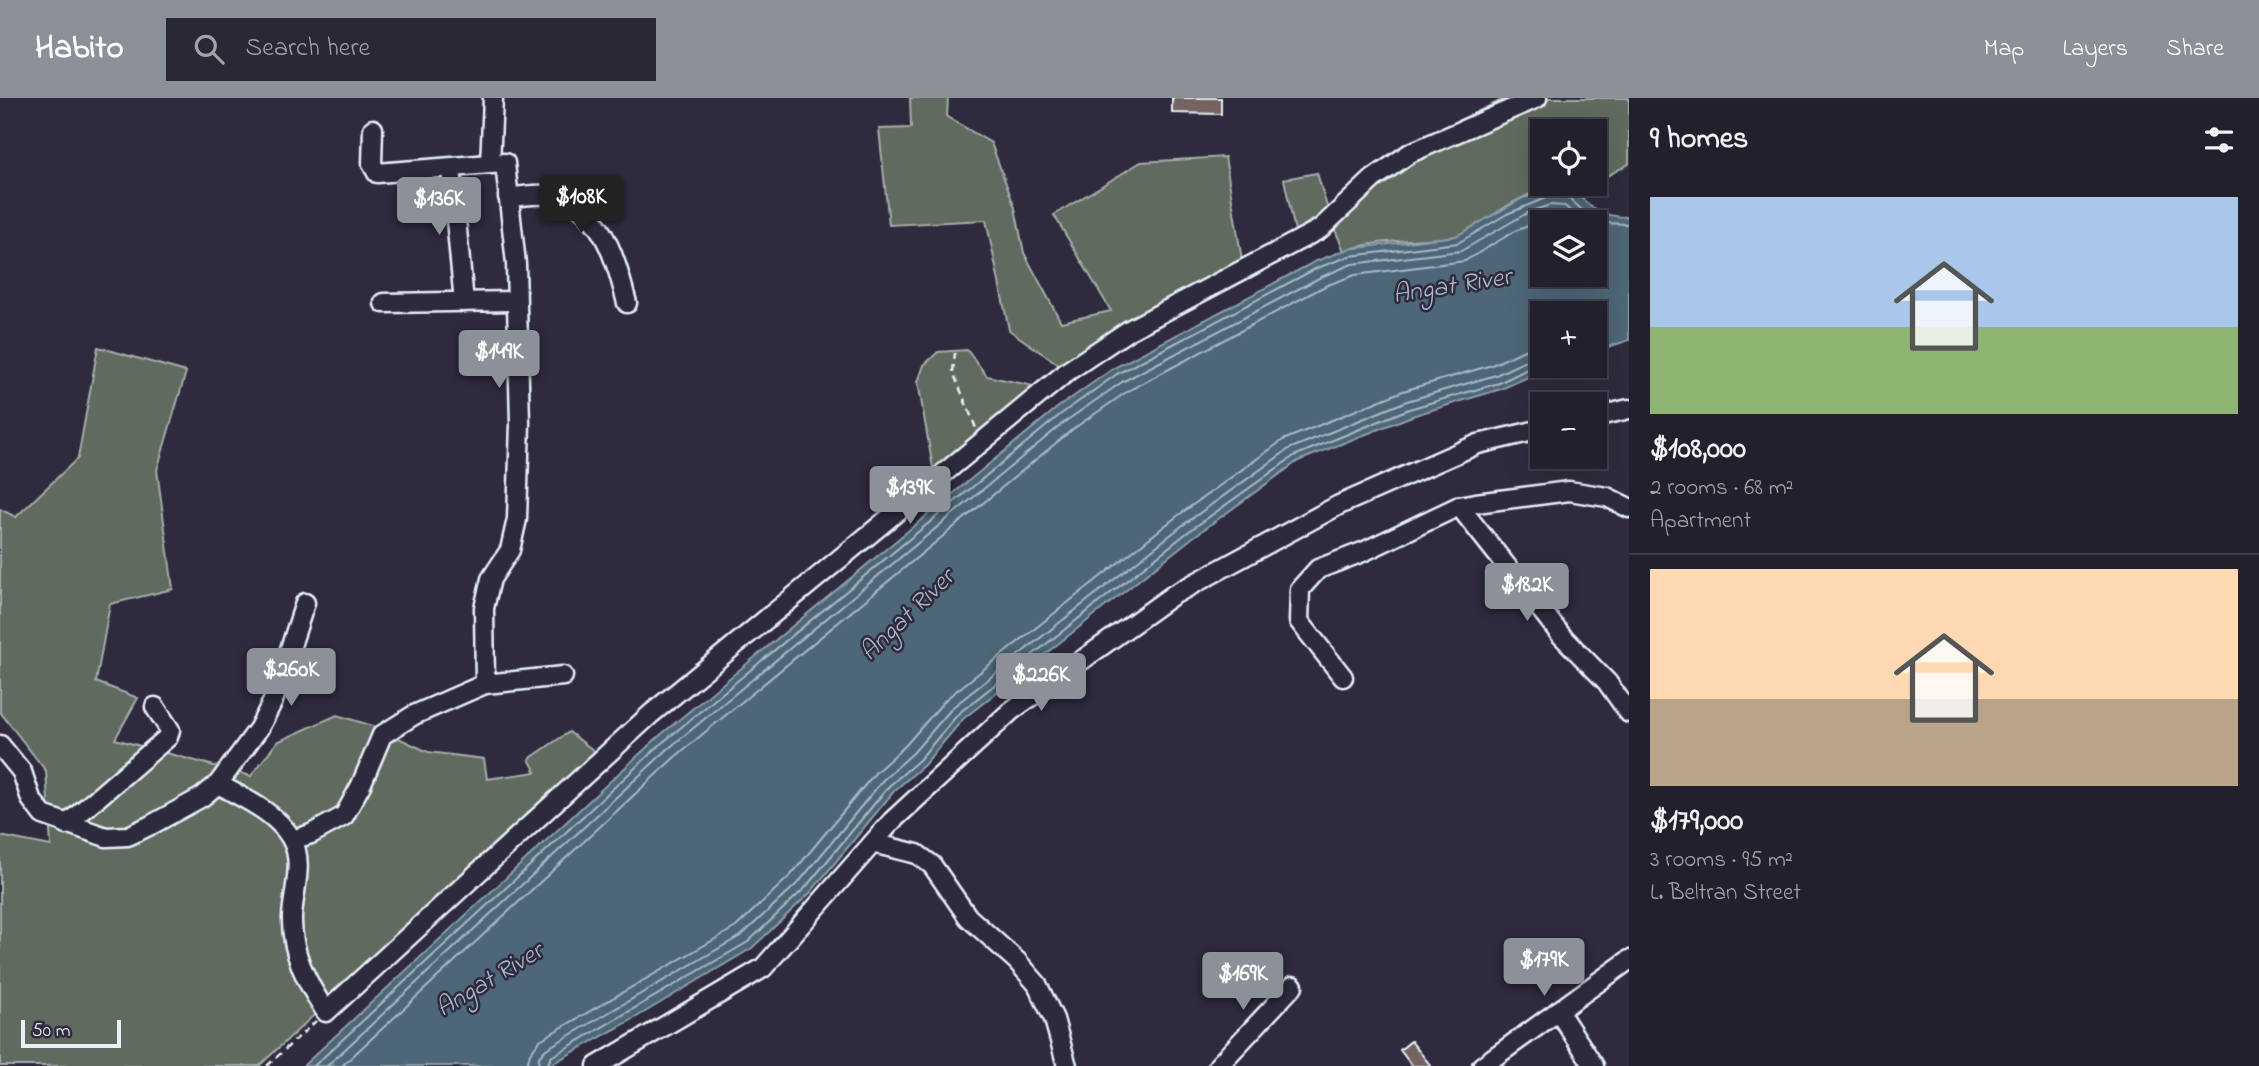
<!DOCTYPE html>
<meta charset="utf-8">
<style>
body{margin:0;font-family:"Indie Flower",sans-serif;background:#2b2836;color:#f1f3f6;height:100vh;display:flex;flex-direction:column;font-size:26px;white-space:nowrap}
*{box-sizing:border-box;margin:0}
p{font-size:23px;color:#a3a3aa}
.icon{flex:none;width:38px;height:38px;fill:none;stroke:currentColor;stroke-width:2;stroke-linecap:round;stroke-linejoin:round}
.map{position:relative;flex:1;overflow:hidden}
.details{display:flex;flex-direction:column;background:#23202e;width:630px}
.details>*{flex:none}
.buttons{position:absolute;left:1530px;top:21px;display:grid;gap:14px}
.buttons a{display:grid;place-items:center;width:77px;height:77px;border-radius:0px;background:#23202e;box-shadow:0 7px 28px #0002,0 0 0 2px #403e4a;font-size:35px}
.scale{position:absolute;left:21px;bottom:18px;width:100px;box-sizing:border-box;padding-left:7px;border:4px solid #e8f1f8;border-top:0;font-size:19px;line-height:24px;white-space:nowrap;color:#e8f1f8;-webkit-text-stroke:5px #2f2a3d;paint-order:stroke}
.price{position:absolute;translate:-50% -60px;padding:0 16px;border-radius:7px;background:#8c9099;color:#fff;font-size:23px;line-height:46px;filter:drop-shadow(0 2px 4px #0008)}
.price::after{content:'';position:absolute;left:50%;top:42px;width:21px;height:16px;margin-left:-10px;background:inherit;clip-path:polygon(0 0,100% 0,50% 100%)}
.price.selected{background:#222;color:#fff}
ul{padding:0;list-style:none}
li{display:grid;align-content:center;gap:14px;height:371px;padding:0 21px}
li+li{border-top:2px solid #403e4a}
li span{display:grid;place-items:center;height:217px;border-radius:0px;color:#555}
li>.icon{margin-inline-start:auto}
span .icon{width:126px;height:126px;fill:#fffc;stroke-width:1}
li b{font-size:30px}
h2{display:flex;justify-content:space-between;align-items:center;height:84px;padding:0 21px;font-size:30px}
header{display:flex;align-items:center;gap:42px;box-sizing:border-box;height:98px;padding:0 35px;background:#8c9099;color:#fff}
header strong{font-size:33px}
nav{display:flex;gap:38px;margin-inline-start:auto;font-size:24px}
.search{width:490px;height:63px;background:#2b2836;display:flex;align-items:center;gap:18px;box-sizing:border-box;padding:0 24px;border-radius:0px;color:#a3a3aa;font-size:26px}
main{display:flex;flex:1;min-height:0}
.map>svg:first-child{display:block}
</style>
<header>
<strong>Habito</strong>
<div class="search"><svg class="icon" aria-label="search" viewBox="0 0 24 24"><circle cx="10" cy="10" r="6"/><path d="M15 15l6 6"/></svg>Search here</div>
<nav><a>Map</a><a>Layers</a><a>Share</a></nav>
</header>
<main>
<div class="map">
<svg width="1629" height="968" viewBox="0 0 1629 968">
<rect width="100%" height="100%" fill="#2f2a3d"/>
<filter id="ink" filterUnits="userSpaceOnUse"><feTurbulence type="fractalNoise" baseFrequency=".0143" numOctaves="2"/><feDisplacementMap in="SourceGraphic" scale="14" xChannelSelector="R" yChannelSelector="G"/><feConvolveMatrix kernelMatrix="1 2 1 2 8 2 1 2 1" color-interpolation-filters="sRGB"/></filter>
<g filter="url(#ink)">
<g fill="#616a5e" stroke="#a4aeab" stroke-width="2">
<path d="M910 0H948L947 19 991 45 1015 110 1024 155 1061 224 1111 213 1054 117 1141 64 1225 59 1242 162 1062 269 1009 232 986 122 889 127 879 31 911 30Z"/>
<path d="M1506 0H1629V66L1594 85V33H1542V86H1593L1582 102C1542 67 1491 126 1456 138 1447 141 1434 140 1424 141 1398 143 1369 144 1344 153L1327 113 1295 133 1284 81 1317 75 1328 112 1403 49Z"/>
<path d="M98 249 186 274 157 372 173 491 110 506 96 584 138 600 115 641 251 678 277 644 337 617 373 628 428 654 484 661 487 681 536 674 529 661 569 634 597 655 259 968H0V738L51 748 46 673 0 614V411L16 419 78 360Z"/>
<path d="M967 252 987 278 1038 289 934 376 918 284 924 267 938 254Z"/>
</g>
<path fill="#4e6678" stroke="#8c9eab" stroke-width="2" fill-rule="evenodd" d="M1561 90C1594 100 1583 118 1629 119V242L1594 254V215H1542V268H1553L1501 291 1412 318 1298 363 1192 440 963 621 924 667 895 692 810 795 752 850 630 923 548 968H303L658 639 1057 310 1114 270 1314 164 1348 151 1456 138 1523 100ZM1542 124H1594V177H1542Z"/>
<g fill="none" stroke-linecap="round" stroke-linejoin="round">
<g stroke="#aab9c5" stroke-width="2">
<path d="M314 968 662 645 1061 316 1117 276 1317 170 1350 158 1458 145 1507 116 1548 99 1569 100 1592 121 1603 125 1629 126"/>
<path d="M327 968 668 651 1066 323 1122 284 1321 179 1352 166 1461 153 1529 114 1550 107 1565 108 1582 124"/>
<path d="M342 968 675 659 1073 331 1128 293 1325 188 1355 177 1465 163 1515 133 1558 117 1566 124"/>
<path d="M527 968 530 955 540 942 736 829 791 777 875 675 905 648 946 601 1176 419 1283 342 1403 293 1492 267 1542 244"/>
<path d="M538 968 539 959 546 951 742 837 799 784 883 682 913 655 953 609 1183 427 1289 351 1407 303 1496 277 1542 255"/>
<path d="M547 968 551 959 748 844 805 790 889 688 919 662 959 615 1188 434 1294 358 1409 311 1499 285 1542 264"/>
</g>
</g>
<g fill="#756362" stroke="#e8f1f8" stroke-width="2">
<path d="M1172 0H1221V16L1172 15Z"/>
<path d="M1411 943 1431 968H1412L1400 952Z"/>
</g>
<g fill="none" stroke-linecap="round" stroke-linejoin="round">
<g stroke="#e8f1f8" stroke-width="23">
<g id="minor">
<path d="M373 31 372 66 377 75 490 66"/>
<path d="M451 70 464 204"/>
<path d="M508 99C520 99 533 96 545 97 601 102 615 160 627 205"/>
<path d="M384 205 516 203"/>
<path d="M1594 319 1629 311"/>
<path d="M1459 408 1561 537 1607 584 1629 615"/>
<path d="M1343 579 1299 523 1300 491 1318 471 1365 453 1459 408 1476 405 1569 393 1607 399 1629 410"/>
<path d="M485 586 484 510 491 481 510 452 517 421 520 325 516 166 505 65 490 66 493 0"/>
<path d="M0 647 22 674 31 701 43 717 106 739 128 738 151 727 202 699 218 686 259 630 273 603 305 505"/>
<path d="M218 686C243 700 276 714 291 740 305 764 293 794 292 819 291 855 307 885 326 914L651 616 1068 273 1129 232 1320 131 1373 81 1410 55 1537 0"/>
<path d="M66 727 168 639 170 632 155 609"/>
<path d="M292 742 311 736 344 718 361 687 382 637 414 617 485 586 563 578"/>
<path d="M873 745 917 756 932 767 968 819 1017 863 1037 886 1054 921 1067 968"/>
<path d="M1558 913 1594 968"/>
<path d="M597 968 763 870 892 723 1011 613 1173 497 1339 407 1478 346 1542 331"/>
<path d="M1218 968 1293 888"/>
<path d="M1482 968 1629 862"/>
</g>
</g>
<g stroke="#e8f1f8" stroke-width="2.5" stroke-dasharray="7 5" stroke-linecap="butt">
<path d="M955 255 953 274 976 330"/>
<path d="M267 968 316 923"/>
</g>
<use href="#minor" stroke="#2f2a3d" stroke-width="18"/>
</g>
</g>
<g text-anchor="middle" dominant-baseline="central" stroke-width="5" stroke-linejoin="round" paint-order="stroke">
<g font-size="26" font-style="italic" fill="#aab9c5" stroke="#2f2a3d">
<text transform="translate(1452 189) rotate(-9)">Angat River</text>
<text transform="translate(908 518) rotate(-44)">Angat River</text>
<text transform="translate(490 883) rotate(-31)">Angat River</text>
</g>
</g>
</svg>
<div class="buttons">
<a><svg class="icon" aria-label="locate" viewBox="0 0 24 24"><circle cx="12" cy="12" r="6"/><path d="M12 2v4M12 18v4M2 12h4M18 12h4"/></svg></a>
<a><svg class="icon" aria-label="layers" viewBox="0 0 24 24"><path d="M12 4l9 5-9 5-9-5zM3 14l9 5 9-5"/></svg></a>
<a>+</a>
<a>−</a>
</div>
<div class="scale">50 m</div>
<b class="price selected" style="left:581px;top:137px">$108K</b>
<b class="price" style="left:439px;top:139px">$136K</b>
<b class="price" style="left:499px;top:292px">$149K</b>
<b class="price" style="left:910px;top:428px">$139K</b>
<b class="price" style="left:1527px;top:525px">$182K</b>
<b class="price" style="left:291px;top:610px">$260K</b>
<b class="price" style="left:1041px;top:615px">$226K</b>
<b class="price" style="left:1544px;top:900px">$179K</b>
<b class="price" style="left:1243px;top:914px">$169K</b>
</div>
<section class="details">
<h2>9 homes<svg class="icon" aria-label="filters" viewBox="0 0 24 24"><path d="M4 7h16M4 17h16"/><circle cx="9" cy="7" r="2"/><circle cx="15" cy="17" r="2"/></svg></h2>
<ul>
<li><span style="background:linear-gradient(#a9c7e8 60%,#8fb573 0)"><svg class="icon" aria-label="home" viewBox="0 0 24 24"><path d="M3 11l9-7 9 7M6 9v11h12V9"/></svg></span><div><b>$108,000</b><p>2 rooms · 68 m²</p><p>Apartment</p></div></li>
<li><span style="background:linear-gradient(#ffd9b3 60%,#b9a48a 0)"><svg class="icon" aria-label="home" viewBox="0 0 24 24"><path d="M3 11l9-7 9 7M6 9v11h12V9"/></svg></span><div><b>$179,000</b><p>3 rooms · 95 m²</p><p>L. Beltran Street</p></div></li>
</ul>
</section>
</main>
